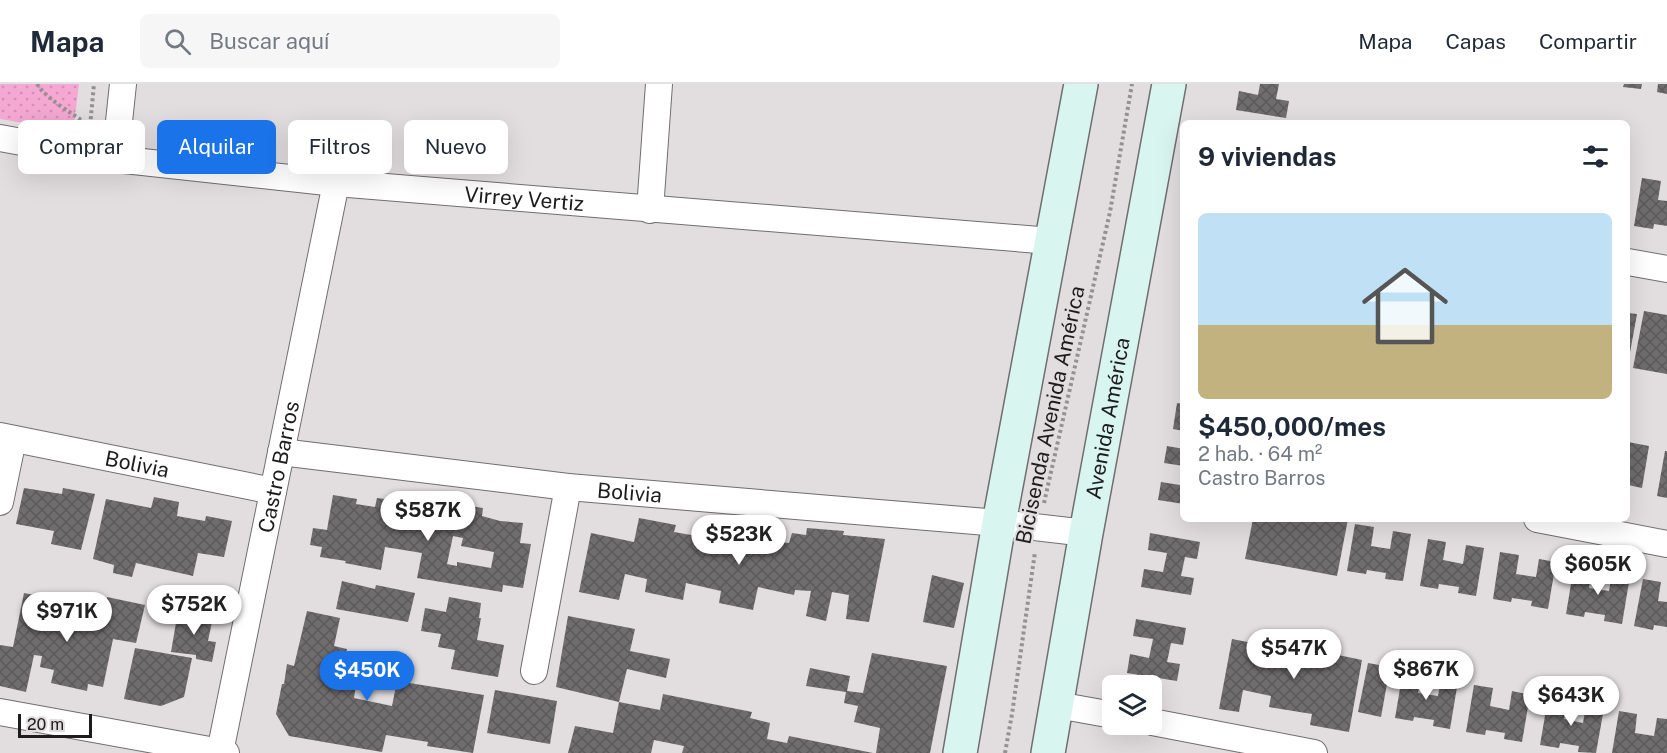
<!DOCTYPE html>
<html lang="es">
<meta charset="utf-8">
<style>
body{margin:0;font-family:"Public Sans",sans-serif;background:#f6f6f7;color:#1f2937;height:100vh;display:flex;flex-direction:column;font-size:22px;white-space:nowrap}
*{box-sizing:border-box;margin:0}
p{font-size:20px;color:#747a83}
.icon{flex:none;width:33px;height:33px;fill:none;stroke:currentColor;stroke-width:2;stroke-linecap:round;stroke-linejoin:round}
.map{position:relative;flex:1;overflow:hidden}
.drawer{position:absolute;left:1180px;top:36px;width:450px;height:402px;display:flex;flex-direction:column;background:#fff;border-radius:9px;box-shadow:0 6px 24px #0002}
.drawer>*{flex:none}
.top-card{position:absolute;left:18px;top:36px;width:570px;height:54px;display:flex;gap:12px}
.controls{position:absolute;left:1102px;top:591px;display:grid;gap:12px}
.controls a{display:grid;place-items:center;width:60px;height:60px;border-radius:9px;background:#fff;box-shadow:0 6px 24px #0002;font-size:30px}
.scale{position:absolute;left:18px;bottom:15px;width:74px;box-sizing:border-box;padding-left:6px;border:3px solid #1d1b1c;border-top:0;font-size:16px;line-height:21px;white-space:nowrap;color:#1d1b1c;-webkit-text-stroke:4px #e2dee0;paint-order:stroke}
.price{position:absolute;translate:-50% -51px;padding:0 14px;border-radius:21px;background:#fff;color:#222;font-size:20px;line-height:39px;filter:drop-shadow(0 2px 3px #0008)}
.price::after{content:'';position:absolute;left:50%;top:36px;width:18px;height:14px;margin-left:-9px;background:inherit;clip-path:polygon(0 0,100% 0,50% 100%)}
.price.current{background:#1a73e8;color:#fff}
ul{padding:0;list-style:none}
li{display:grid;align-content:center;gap:12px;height:318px;padding:0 18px}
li+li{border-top:2px solid #e0e1e3}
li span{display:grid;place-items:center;height:186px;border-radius:9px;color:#555}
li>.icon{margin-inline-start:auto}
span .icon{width:108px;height:108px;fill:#fffc;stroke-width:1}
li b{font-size:26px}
h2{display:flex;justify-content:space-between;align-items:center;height:72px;padding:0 18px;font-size:26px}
.tag{padding:0 21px;border-radius:9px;background:#fff;box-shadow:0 6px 24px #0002;font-size:21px;line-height:54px}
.tag.current{background:#1a73e8;color:#fff}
header{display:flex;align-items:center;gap:36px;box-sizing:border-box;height:84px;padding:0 30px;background:#fff;border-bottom:2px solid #e0e1e3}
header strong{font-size:28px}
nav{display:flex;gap:33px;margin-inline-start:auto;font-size:21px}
.search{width:420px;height:54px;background:#f6f6f7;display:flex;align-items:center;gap:15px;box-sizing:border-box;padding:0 21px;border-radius:9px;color:#747a83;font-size:22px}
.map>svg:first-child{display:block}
</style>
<header>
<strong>Mapa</strong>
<div class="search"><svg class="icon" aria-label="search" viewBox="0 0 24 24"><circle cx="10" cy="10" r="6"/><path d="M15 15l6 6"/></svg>Buscar aquí</div>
<nav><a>Mapa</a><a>Capas</a><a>Compartir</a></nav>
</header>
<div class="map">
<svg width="1667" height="669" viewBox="0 0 1667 669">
<defs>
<pattern id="park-dots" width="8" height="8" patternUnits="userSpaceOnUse" patternTransform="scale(1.5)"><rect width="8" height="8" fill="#f4a8d2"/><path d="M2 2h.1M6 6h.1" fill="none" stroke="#d190b4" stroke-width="1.8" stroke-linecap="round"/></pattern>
<pattern id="building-cross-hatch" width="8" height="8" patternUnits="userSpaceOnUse" patternTransform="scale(1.5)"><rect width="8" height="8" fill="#706d6e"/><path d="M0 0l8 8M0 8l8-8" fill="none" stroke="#5b595a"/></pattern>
</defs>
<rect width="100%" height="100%" fill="#e2dee0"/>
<path fill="url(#park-dots)" d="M0 0H79L73 47 0 35Z"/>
<g fill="url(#building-cross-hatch)" fill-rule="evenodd">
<path d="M1260 0H1279L1276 15 1289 17 1286 34 1236 26 1239 7 1258 11Z"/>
<path d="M1624 0H1642L1641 5 1623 3Z"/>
<path d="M1658 0H1667V10L1657 8Z"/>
<path d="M1642 94 1661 97 1658 116 1667 117V142L1654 140 1653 145 1634 142Z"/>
<path d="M1644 227 1667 231V290L1633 284Z"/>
<path d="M1628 229 1637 230 1629 274H1628Z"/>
<path d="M1177 319 1184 320V347L1173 345Z"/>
<path d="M1628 358 1649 362 1642 404 1628 401Z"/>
<path d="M1167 362 1184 365V382L1164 379Z"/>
<path d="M1665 367H1667V414L1657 412Z"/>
<path d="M1182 389 1184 420 1158 416 1161 398 1180 401Z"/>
<path d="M24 404 62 410 63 404 95 410 81 466 51 460 54 447 16 440Z"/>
<path d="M333 411 357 415 356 420 375 423 377 414 393 416 392 423 430 428V430L450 434 454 419 470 422 483 424 482 432 500 437 523 439 520 459 531 460 523 504 503 501 502 508 417 494 422 469 385 463 381 486 345 479 346 477 320 473 322 463 310 461 313 444 327 446ZM453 452 463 454 461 462 494 468 491 484 457 478V482L447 480Z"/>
<path d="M154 413 179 418 177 432 205 437 206 432 232 437 224 473 198 469 193 492 136 479 132 493 113 489 114 481 93 475 106 415 151 424Z"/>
<path d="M639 434 676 441 674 448 714 455 717 443 733 445 732 451 789 459 792 449 806 451 807 444 844 447 843 451 885 455 869 538 846 535 849 511 832 508 826 537 806 532 811 507 795 506 794 511 758 503 753 526 719 519 721 507 686 499 683 516 645 508 647 495 625 490 619 516 579 508 591 449 634 458Z"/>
<path d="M1253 435H1348L1337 492 1245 475Z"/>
<path d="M1355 440 1374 443 1371 462 1390 465 1393 447 1411 450 1403 497 1385 495 1386 489 1367 486 1366 490 1347 487Z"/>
<path d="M1150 449 1200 458 1197 475 1185 473 1181 492 1194 494 1191 511 1141 503 1144 485 1163 488 1167 469 1148 466Z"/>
<path d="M1428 455 1446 458 1443 476 1463 480 1466 461 1484 464 1476 512 1458 509 1459 503 1439 500 1438 505 1420 502Z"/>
<path d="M1500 468 1519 471 1516 490 1536 493 1539 475 1556 478 1548 525 1531 522 1532 517 1512 514 1511 518 1493 515Z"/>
<path d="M1574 482 1592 485 1589 504 1609 507 1612 489 1630 492 1622 540 1604 537 1605 531 1585 528 1584 533 1566 530Z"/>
<path d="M932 491 964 499 954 544 923 538Z"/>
<path d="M1643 495 1661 498 1658 517 1667 518V543L1654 541 1653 546 1634 542Z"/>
<path d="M342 497 375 505 376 501 415 509 408 538 336 525Z"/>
<path d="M24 509 58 516 54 536 64 538 66 530 101 538 107 513 145 521 136 559 113 555 103 603 88 600 87 607 51 599 54 586 40 583 42 572 34 571 26 608 0 602V561L13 563Z"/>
<path d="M449 513 481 519 479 534H481L477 556 504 561 498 593 451 585 455 566 438 563 441 550 421 547 425 524 446 528Z"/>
<path d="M178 527 213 533 208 557 216 558 212 578 196 575V571L171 568Z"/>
<path d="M307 527 340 534 334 562 347 565 339 598 356 601 354 614 392 622 397 597 484 611 473 669 427 662 428 658 386 651 382 668 289 652 276 630 282 600H284L287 580 294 582Z"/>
<path d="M568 532 635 545 630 567 670 575 666 594 627 585 619 618 556 603Z"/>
<path d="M1136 535 1186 544 1183 561 1171 559 1167 578 1180 580 1177 597 1127 589 1130 570 1149 574 1153 555 1133 552Z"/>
<path d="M1282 550 1325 559 1324 568 1362 576 1349 648 1310 641 1312 630 1269 623 1271 612 1243 606 1239 628 1219 625 1232 555 1279 564Z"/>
<path d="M135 564 192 574 184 613 161 622 124 615Z"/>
<path d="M872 569 947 582 930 669H876L880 644 854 638 858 622 844 619 846 608 806 602 810 584 850 592 847 607 863 609Z"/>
<path d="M1368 579 1390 583 1381 633 1358 628Z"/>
<path d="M1403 587 1421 590 1418 609 1438 612 1441 594 1458 597 1450 645 1433 642 1434 636 1414 633 1413 637 1395 634Z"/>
<path d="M1474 601 1493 604 1490 622 1509 626 1512 607 1530 611 1522 658 1504 655 1505 649 1486 646 1485 651 1466 648Z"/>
<path d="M495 606 557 617 550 660 487 649Z"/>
<path d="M663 610 752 628 750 634 770 639 767 655 787 659 789 652 873 669H682L684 662 654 656 651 669H568L575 642 613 649 619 618 660 626Z"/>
<path d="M1548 614 1567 617 1564 635 1583 639 1586 621 1604 624 1596 669 1578 668 1579 662 1560 659 1559 664 1540 661Z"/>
<path d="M1619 627 1637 630 1635 649 1654 652 1657 634 1667 635V669H1612Z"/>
</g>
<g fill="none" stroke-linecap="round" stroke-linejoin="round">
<g stroke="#716e6f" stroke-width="28">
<g id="minor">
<path id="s1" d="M0 54 115 75 336 99 1051 157"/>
<path d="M115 75 123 0"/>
<path d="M650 126 659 0"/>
<path d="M1628 178 1667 185"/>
<path id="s2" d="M0 352 273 407"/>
<path id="s3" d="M281 368 568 403 999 439 1086 449"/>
<path d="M0 418 13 355"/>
<path d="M1537 435 1667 460"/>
<path d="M534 587 568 403"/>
<path d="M1057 621 1113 631"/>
<path d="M0 628 226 669"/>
<path d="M1152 638 1314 669"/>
<path id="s4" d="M220 668 336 99"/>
</g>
</g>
<g stroke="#716e6f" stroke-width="36">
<g id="secondary">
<path d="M960 669 999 439 1081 0"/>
<path id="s5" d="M1048 669 1086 449 1169 0"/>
</g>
</g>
<g stroke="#949192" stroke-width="4" stroke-dasharray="3 3" stroke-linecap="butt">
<path d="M37 0C46 15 74 30 88 41"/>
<path d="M86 42 90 43 94 0"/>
<path d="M1044 419 1110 128 1132 0"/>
<path d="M1005 669 1012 630 1035 468"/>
</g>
<use href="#minor" stroke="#fff" stroke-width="26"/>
<use href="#secondary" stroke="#d9f5ef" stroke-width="33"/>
</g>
<g text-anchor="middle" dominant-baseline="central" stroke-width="4.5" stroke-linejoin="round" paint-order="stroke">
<g font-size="21" fill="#1d1b1c" stroke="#e2dee0">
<text stroke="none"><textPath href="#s1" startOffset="528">Virrey Vertiz</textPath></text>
<text transform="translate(1050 331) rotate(-78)">Bicisenda Avenida América</text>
<text stroke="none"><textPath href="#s5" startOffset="340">Avenida América</textPath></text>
<text stroke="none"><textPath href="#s2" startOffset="140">Bolivia</textPath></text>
<text stroke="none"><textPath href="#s4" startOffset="291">Castro Barros</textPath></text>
<text stroke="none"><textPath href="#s3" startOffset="351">Bolivia</textPath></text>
</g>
</g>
</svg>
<div class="controls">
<a><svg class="icon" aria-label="layers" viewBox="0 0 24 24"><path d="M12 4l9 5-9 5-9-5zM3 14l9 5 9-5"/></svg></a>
</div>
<div class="scale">20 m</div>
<b class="price" style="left:428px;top:458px">$587K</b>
<b class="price" style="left:739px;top:482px">$523K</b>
<b class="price" style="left:1598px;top:512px">$605K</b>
<b class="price" style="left:194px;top:552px">$752K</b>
<b class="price" style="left:67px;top:559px">$971K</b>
<b class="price" style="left:1294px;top:596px">$547K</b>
<b class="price" style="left:1426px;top:617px">$867K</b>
<b class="price current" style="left:367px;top:618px">$450K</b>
<b class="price" style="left:1571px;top:643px">$643K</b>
<div class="top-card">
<a class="tag">Comprar</a>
<a class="tag current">Alquilar</a>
<a class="tag">Filtros</a>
<a class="tag">Nuevo</a>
</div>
<section class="drawer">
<h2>9 viviendas<svg class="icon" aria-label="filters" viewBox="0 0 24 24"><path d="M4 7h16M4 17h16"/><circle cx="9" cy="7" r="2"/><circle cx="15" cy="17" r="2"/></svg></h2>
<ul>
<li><span style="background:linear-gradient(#bfe0f5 60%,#c2b280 0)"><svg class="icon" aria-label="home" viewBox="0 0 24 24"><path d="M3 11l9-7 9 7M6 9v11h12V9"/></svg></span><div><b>$450,000/mes</b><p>2 hab. · 64 m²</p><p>Castro Barros</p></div></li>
</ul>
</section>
</div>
